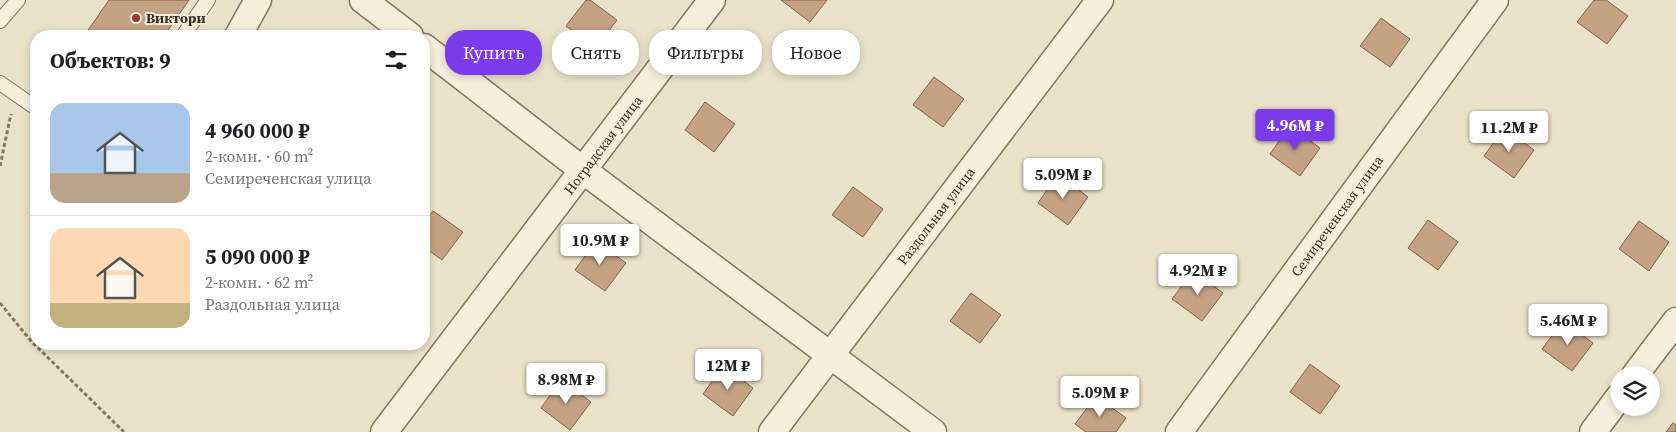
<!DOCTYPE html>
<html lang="ru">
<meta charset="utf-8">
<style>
body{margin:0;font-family:"Source Serif 4",serif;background:#f6f6f6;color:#202124;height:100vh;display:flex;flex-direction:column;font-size:19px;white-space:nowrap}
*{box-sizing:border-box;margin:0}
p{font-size:16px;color:#757577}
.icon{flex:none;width:28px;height:28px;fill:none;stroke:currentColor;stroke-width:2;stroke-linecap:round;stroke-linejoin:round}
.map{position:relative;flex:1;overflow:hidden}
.drawer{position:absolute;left:30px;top:30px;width:400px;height:320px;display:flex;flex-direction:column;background:#fff;border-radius:20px;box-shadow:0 2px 8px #0003}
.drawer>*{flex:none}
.banner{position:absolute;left:445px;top:30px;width:475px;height:45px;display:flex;gap:10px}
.fabs{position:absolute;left:1610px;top:366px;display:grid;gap:10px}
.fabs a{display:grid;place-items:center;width:50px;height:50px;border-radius:50%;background:#fff;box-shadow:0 2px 8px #0003;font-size:25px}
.price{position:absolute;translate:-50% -42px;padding:0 11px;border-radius:5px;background:#fff;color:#222;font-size:16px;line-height:32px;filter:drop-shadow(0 1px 2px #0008)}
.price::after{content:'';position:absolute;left:50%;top:30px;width:15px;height:11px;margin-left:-8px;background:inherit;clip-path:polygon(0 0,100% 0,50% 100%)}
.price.selected{background:#7c3aed;color:#fff}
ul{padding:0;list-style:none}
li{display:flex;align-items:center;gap:15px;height:125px;padding:0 20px}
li+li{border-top:1px solid #e0e0e0}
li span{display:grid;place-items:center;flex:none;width:140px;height:100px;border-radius:15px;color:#555}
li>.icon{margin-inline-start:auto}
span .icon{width:60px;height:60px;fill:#fffc;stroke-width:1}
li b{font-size:21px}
h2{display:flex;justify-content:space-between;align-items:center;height:60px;padding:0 20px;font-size:21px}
.chip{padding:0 18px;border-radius:20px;background:#fff;box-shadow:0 2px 8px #0003;font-size:18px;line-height:45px}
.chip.selected{background:#7c3aed;color:#fff}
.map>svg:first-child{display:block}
</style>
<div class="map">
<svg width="1676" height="432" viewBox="0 0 1676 432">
<rect width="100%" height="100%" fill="#eae2c9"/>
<g fill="#c4a283" stroke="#816248">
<path d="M109 0H189L164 36H84Z"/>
<path d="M586 0H590L617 20 596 48 566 26Z"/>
<path d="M781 0H827L810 22Z"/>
<path d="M1594 0H1606L1628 16 1607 44 1577 22Z"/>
<path d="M1381 18 1410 39 1390 67 1360 46Z"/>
<path d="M934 77 964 99 943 127 913 105Z"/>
<path d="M705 102 735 124 714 152 685 130Z"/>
<path d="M1290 126 1320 148 1300 176 1270 154Z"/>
<path d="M1504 128 1534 150 1514 178 1484 156Z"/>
<path d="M1058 174 1088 197 1068 225 1038 203Z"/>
<path d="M853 187 883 209 863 237 832 215Z"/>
<path d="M433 211 463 232 442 260 424 247V223Z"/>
<path d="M1428 220 1458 242 1438 270 1408 248Z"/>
<path d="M1639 221 1669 242 1649 271 1619 249Z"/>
<path d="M596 241 626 263 605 291 575 270Z"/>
<path d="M1193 271 1223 293 1202 321 1172 299Z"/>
<path d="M971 293 1001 315 980 343 950 321Z"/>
<path d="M1563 321 1593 343 1572 371 1542 349Z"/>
<path d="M1310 364 1340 386 1320 414 1290 392Z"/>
<path d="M723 366 753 388 733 416 703 394Z"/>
<path d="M561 380 591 402 570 430 541 408Z"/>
<path d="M1096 396 1126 418 1116 432H1086L1075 424Z"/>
<path d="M1673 423 1676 425V432H1666Z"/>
</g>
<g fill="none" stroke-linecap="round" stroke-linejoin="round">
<g stroke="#847660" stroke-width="16">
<g id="lane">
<path d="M0 21 18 0"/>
<path d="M183 36 208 0"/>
<path d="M0 83 36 108"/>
</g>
</g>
<g stroke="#847660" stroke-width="29">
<g id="street">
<path d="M363 0 410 36"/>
<path d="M238 36 258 0"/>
<path d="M424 47 584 171 933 432"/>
<path d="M1635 375 1676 321"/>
<path d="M384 432 712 0"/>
<path d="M772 432 1100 0"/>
<path d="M1179 432 1495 0"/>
<path d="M1593 432 1619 397"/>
</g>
</g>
<g stroke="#847660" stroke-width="3" stroke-dasharray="4 2.5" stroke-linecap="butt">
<path d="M0 166 11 114"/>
<path d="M0 303 31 341 124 432"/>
</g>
<use href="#lane" stroke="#f5efdb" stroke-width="14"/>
<use href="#street" stroke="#f5efdb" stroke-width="26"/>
</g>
<circle fill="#8d3c36" stroke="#f2ecd8" stroke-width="2" cx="136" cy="18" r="5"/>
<g text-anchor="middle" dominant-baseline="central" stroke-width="4" stroke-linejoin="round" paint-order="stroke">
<g font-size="14" font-weight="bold" fill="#362d21" stroke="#f2ecd8" text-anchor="start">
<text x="146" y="18">Виктори</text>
</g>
<g font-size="14" fill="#362d21" stroke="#f2ecd8">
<text transform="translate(603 145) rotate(-53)">Ноградская улица</text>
<text transform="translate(936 216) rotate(-53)">Раздольная улица</text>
<text transform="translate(1337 216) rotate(-54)">Семиреченская улица</text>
</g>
</g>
</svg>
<div class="fabs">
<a><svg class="icon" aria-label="layers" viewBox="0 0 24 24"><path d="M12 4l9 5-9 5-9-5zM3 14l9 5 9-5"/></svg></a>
</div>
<b class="price selected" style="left:1295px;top:151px">4.96M ₽</b>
<b class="price" style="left:1509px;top:153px">11.2M ₽</b>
<b class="price" style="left:1063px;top:200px">5.09M ₽</b>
<b class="price" style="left:600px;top:266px">10.9M ₽</b>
<b class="price" style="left:1198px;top:296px">4.92M ₽</b>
<b class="price" style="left:1568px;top:346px">5.46M ₽</b>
<b class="price" style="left:728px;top:391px">12M ₽</b>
<b class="price" style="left:566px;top:405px">8.98M ₽</b>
<b class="price" style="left:1100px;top:418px">5.09M ₽</b>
<div class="banner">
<a class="chip selected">Купить</a>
<a class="chip">Снять</a>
<a class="chip">Фильтры</a>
<a class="chip">Новое</a>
</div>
<section class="drawer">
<h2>Объектов: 9<svg class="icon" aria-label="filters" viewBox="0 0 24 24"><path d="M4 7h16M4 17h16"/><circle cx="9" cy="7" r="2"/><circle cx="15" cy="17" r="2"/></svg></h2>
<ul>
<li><span style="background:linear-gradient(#a9c7e8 70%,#b9a48a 0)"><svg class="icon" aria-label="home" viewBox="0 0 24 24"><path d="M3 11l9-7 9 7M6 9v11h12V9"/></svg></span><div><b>4 960 000 ₽</b><p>2-комн. · 60 m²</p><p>Семиреченская улица</p></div></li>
<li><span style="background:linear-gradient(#ffd9b3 75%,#c2b280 0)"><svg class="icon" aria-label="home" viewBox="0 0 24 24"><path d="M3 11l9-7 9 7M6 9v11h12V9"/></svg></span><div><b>5 090 000 ₽</b><p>2-комн. · 62 m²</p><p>Раздольная улица</p></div></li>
</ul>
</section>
</div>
